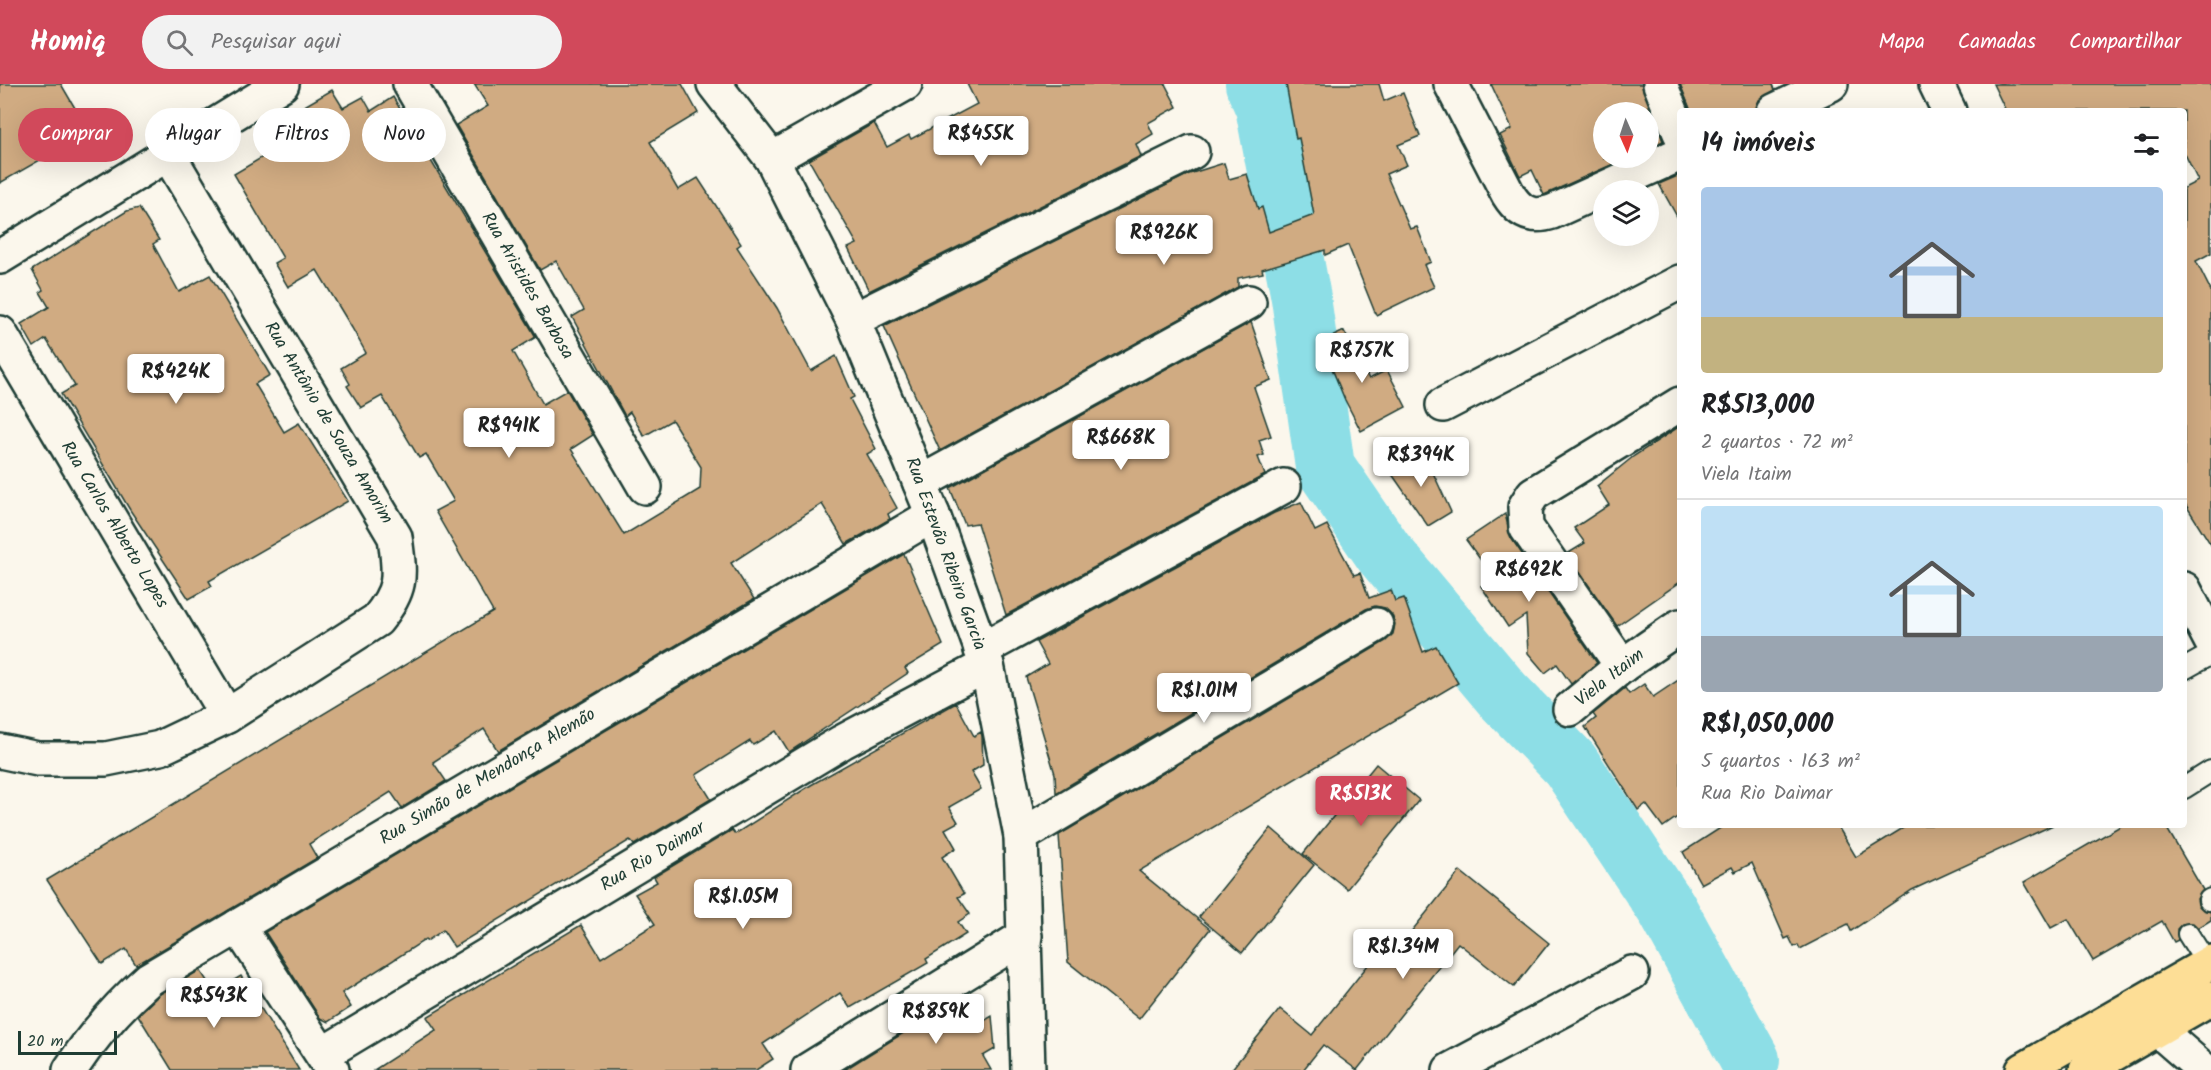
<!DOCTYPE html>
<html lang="pt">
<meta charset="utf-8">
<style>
body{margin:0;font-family:Kalam,sans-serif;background:#f2f2f2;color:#202124;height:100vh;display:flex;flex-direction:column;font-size:22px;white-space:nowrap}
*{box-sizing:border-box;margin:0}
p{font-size:20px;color:#757577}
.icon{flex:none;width:33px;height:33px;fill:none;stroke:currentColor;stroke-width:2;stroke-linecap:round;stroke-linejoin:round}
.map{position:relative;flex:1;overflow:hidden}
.details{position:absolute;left:1677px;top:24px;width:510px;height:720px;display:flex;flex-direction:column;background:#fff;border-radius:6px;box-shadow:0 6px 24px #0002}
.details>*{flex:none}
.guide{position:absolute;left:18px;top:24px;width:570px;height:54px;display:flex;gap:12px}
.needle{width:39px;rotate:177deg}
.tools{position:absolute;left:1593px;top:18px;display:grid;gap:12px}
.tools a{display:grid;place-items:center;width:66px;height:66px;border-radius:50%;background:#fff;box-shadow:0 6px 24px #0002;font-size:30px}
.scale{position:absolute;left:18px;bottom:15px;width:99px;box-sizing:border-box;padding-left:6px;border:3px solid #1f3d34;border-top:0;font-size:16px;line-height:21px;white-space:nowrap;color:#1f3d34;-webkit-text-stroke:4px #fbf7ec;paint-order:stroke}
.price{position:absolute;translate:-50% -51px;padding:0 14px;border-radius:6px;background:#fff;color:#222;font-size:20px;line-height:39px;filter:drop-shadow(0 2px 3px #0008)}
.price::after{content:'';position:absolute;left:50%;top:36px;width:18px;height:14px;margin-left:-9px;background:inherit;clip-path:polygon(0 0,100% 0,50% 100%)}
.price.on{background:#d1495b;color:#fff}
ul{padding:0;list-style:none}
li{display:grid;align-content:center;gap:12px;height:318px;padding:0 24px}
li+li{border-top:2px solid #e0e0e0}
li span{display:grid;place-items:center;height:186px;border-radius:6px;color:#555}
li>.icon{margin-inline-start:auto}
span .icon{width:108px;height:108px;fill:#fffc;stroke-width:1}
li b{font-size:26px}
h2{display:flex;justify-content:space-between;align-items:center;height:72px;padding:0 24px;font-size:26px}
.chip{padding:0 21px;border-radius:27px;background:#fff;box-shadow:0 6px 24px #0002;font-size:21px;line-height:54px}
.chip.on{background:#d1495b;color:#fff}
header{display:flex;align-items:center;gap:36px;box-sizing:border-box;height:84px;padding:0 30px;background:#d1495b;color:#fff}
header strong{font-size:28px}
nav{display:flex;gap:33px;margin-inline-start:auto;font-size:21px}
.search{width:420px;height:54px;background:#f2f2f2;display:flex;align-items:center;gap:15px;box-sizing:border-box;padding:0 21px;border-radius:33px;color:#757577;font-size:22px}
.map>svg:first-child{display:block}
</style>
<header>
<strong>Homiq</strong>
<div class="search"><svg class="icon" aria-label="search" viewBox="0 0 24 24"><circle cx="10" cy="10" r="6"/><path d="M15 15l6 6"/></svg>Pesquisar aqui</div>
<nav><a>Mapa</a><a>Camadas</a><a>Compartilhar</a></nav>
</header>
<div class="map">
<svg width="2211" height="986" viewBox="0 0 2211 986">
<rect width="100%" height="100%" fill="#fbf7ec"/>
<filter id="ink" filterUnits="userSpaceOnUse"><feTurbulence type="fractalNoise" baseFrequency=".0167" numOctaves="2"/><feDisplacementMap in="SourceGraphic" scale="12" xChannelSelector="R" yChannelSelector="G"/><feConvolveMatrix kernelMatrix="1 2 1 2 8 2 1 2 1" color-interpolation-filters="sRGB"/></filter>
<g filter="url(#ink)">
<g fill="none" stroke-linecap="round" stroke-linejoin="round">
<path stroke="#8ddee6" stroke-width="60" d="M1255 0 1265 23 1301 214 1325 383 1384 469 1503 611 1570 680 1667 825 1750 976"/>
</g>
<g fill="#d0ab82" stroke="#1f3d34" stroke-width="1.5">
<path d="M0 0H61L89 48 0 99Z"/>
<path d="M474 0H682L698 29 650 58 678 106 698 94 741 160 737 163 777 224 811 287 836 272 854 313 850 315 876 365 867 370 897 424 888 430 890 435 846 460 822 420 731 479 754 515 498 667 484 645 433 678 446 697 402 724 391 708 309 760 317 774 136 881 126 865 102 880 47 796 493 528 435 427 454 417 426 370 419 374 382 312 361 324 347 302 350 300 341 284 366 269 352 244 317 186 288 203 274 179 283 174 234 90 293 55 286 44 299 36 294 28 332 6 343 24 363 13 371 27 393 13 536 253 513 267 543 320 567 306 593 351 571 365 624 451 700 405 701 383 672 336 644 352 630 328 625 332 572 233 584 226 556 177 540 186 456 41 488 22Z"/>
<path d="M967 0H1165L1177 23 1148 39 1153 50 1136 60 1141 72 869 207 848 164 857 160 809 76 874 39 887 63 909 51 911 55 977 20Z"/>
<path d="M1286 0H1379L1384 17 1403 9 1420 52 1398 61 1407 81 1386 90 1410 145 1417 143 1431 178 1424 181 1434 203 1376 231 1348 161 1325 171V166L1262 185 1263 189 1238 194V203L940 367 884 242 1189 90 1224 79 1229 95 1247 90 1258 125 1262 123 1269 148 1314 131 1299 54 1296 55Z"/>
<path d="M1491 0H1642L1663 57 1648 64V28H1604V74H1627L1544 111 1532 86 1520 92 1500 51 1512 45Z"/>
<path d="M1680 0H1773L1775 6 1759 16 1756 27H1691Z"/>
<path d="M1993 0H2211V169L2196 177 2211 207V461L2184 418V104L2198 97 2184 68V27H2006Z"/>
<path d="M1680 91V138L1659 100Z"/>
<path d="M139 124 159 156 153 160 179 208 210 191 270 291 255 300 284 348 299 339 348 417 209 497 212 502 189 515 130 426 61 310 75 302 46 255 34 263 21 240 49 223 40 208 43 206 32 186 127 127Z"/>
<path d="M1251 238 1271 296 1254 303 1271 352 1259 356 1264 371 1258 373 1265 391 1006 531 977 439 965 441 950 404Z"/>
<path d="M1344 247 1369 295 1387 286 1406 323 1361 347 1345 316 1321 258Z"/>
<path d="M1680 342V498L1617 542 1567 470 1585 459 1574 444 1609 421 1597 402 1634 372Z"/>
<path d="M1424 369 1451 428 1428 442 1387 383Z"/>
<path d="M1301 418 1315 447 1327 441 1354 491 1360 489 1369 514 1391 506 1395 517 1404 514 1423 568 1436 562 1458 599 1139 787 1210 845 1139 935 1068 878 1059 751 1386 557 1393 550 1395 540 1392 531 1385 524 1375 522 1366 525 1056 709 1055 690 1026 593 1048 580 1036 558 1274 429Z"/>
<path d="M1505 430 1511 454 1597 579 1571 600 1557 580 1545 589 1528 569 1526 531 1508 543 1481 502 1494 494 1466 456Z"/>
<path d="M904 470 943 561 905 584 908 589 789 668 776 647 753 661 750 657 696 691 711 715 634 761 630 756 454 863 443 846 427 857 426 855 342 909 351 923 328 938 320 934 265 848Z"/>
<path d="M1680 595V731L1663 743 1646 720 1638 726 1585 643 1596 634 1593 630 1625 604 1629 610 1644 600 1653 613Z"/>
<path d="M956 619 974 652 981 648 982 652 983 681 971 688 981 705 949 723 958 738 945 745 956 764 942 773 964 810 958 813 970 830 958 838 966 850 926 875 928 879 850 924 840 909 763 960 773 975 756 986H374L436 946 427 933 581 841 601 874 655 840 635 810 657 798 654 793 732 746 735 750 811 701Z"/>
<path d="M1376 680 1419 716 1347 805 1303 770Z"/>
<path d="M1725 741H1837L1856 773 1908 741H2053L1912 806 1851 847 1848 840 1800 865 1798 861 1794 863 1789 853 1785 855 1752 779 1735 788 1732 783 1701 800 1683 768Z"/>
<path d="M2122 741H2165L2203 806 2197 815 2198 821 2203 826 2211 828V836L2198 844 2193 839 2182 840 2177 845 2178 856 2174 858 2162 837 2093 877 2068 835 2051 844 2024 798Z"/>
<path d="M1271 744 1314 781 1242 869 1199 833Z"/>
<path d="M1460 787 1549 859 1514 903 1458 859 1357 986 1323 961 1303 986H1231L1280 925 1312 951 1384 861 1394 869Z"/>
<path d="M200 886 214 908 241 892 299 986H172L138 931 160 910Z"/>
<path d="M953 918 965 937 979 929 984 937 992 932 995 965 983 972 991 986H844Z"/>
</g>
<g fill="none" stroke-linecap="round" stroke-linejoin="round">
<g stroke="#1f3d34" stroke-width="24">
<g id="service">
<path d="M2184 585 2211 570"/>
<path d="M2184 704 2211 687"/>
<path d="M2209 816 2211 815"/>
<path d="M2188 850 2207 880"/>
</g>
</g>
<g stroke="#1f3d34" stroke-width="38">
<g id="minor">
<path d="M410 0 645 403"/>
<path d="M714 0 772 75 853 236 933 431 987 581 1021 752 1028 986"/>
<path d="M1451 0 1508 110C1519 128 1531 135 1552 128L1680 70"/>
<path d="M1660 0 1680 49"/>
<path d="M1774 27 1831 0"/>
<path d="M772 75 905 0"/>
<path d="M0 173 282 0"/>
<path d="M853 236 1192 68"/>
<path d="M0 249 227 632"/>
<path d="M1443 321 1680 198"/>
<path d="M920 399 1249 218"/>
<path d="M981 566 1284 402"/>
<path d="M1622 582 1526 443 1525 423 1533 410 1680 320"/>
<path d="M1570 625 1622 582 1680 542"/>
<path d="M0 667 38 675H106L160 664 227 632 377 536C403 504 400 492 395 453L168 70"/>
<path d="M1021 752 1376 541"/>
<path d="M238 842 332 986"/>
<path d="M2157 945 2204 986"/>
<path d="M323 970 842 658 987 581"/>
<path d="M70 986C93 951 117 923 149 895L933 431"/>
<path d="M808 986 1025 852"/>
<path d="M1450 986 1632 889"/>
</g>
</g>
<g stroke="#1f3d34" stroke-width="38">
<g id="tertiary">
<path d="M1936 0 1949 27"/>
<path d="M2184 505 2211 557"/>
</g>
</g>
<g stroke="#1f3d34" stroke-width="38">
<g id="primary">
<path d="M2023 986 2211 878"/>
<path d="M2086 986 2211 914"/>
</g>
</g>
<use href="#service" stroke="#fbf7ec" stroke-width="20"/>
<use href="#minor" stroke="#fbf7ec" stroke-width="33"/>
<use href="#tertiary" stroke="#fbf7ec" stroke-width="33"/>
<use href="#primary" stroke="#fdde96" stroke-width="33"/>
</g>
</g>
<g text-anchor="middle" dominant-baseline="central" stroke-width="4.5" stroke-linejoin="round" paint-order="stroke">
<g font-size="18" fill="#1f3d34" stroke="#fbf7ec">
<text transform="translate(527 202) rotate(60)">Rua Aristides Barbosa</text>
<text transform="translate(328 339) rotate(59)">Rua Antônio de Souza Amorim</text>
<text transform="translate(114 441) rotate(59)">Rua Carlos Alberto Lopes</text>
<text transform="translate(945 470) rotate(70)">Rua Estevão Ribeiro Garcia</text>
<text transform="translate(1610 594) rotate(-38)">Viela Itaim</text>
<text transform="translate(488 693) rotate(-31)">Rua Simão de Mendonça Alemão</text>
<text transform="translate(653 773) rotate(-31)">Rua Rio Daimar</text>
</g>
</g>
</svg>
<div class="tools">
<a><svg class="needle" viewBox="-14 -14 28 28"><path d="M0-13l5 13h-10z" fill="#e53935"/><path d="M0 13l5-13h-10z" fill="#757577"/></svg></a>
<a><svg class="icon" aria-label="layers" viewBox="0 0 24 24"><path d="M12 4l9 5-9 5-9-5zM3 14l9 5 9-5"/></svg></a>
</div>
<div class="scale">20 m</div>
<b class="price" style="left:981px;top:83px">R$455K</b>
<b class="price" style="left:1164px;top:182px">R$926K</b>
<b class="price" style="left:1362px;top:300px">R$757K</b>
<b class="price" style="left:176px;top:321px">R$424K</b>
<b class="price" style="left:509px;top:375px">R$941K</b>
<b class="price" style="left:1121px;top:387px">R$668K</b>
<b class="price" style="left:1421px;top:404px">R$394K</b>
<b class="price" style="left:1529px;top:519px">R$692K</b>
<b class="price" style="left:1204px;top:640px">R$1.01M</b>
<b class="price on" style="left:1361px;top:743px">R$513K</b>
<b class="price" style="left:743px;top:846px">R$1.05M</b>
<b class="price" style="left:1403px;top:896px">R$1.34M</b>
<b class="price" style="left:214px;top:945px">R$543K</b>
<b class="price" style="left:936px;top:961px">R$859K</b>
<div class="guide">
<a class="chip on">Comprar</a>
<a class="chip">Alugar</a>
<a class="chip">Filtros</a>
<a class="chip">Novo</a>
</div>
<section class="details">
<h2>14 imóveis<svg class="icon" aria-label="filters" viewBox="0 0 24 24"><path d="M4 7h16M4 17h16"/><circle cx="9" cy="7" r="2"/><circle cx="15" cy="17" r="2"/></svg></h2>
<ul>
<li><span style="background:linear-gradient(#a9c7e8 70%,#c2b280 0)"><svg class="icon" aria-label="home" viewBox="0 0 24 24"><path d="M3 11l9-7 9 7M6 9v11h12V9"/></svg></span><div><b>R$513,000</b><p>2 quartos · 72 m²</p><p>Viela Itaim</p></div></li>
<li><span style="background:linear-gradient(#bfe0f5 70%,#9aa5b1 0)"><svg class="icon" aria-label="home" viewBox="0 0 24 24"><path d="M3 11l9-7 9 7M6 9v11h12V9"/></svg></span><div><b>R$1,050,000</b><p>5 quartos · 163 m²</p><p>Rua Rio Daimar</p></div></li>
</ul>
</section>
</div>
